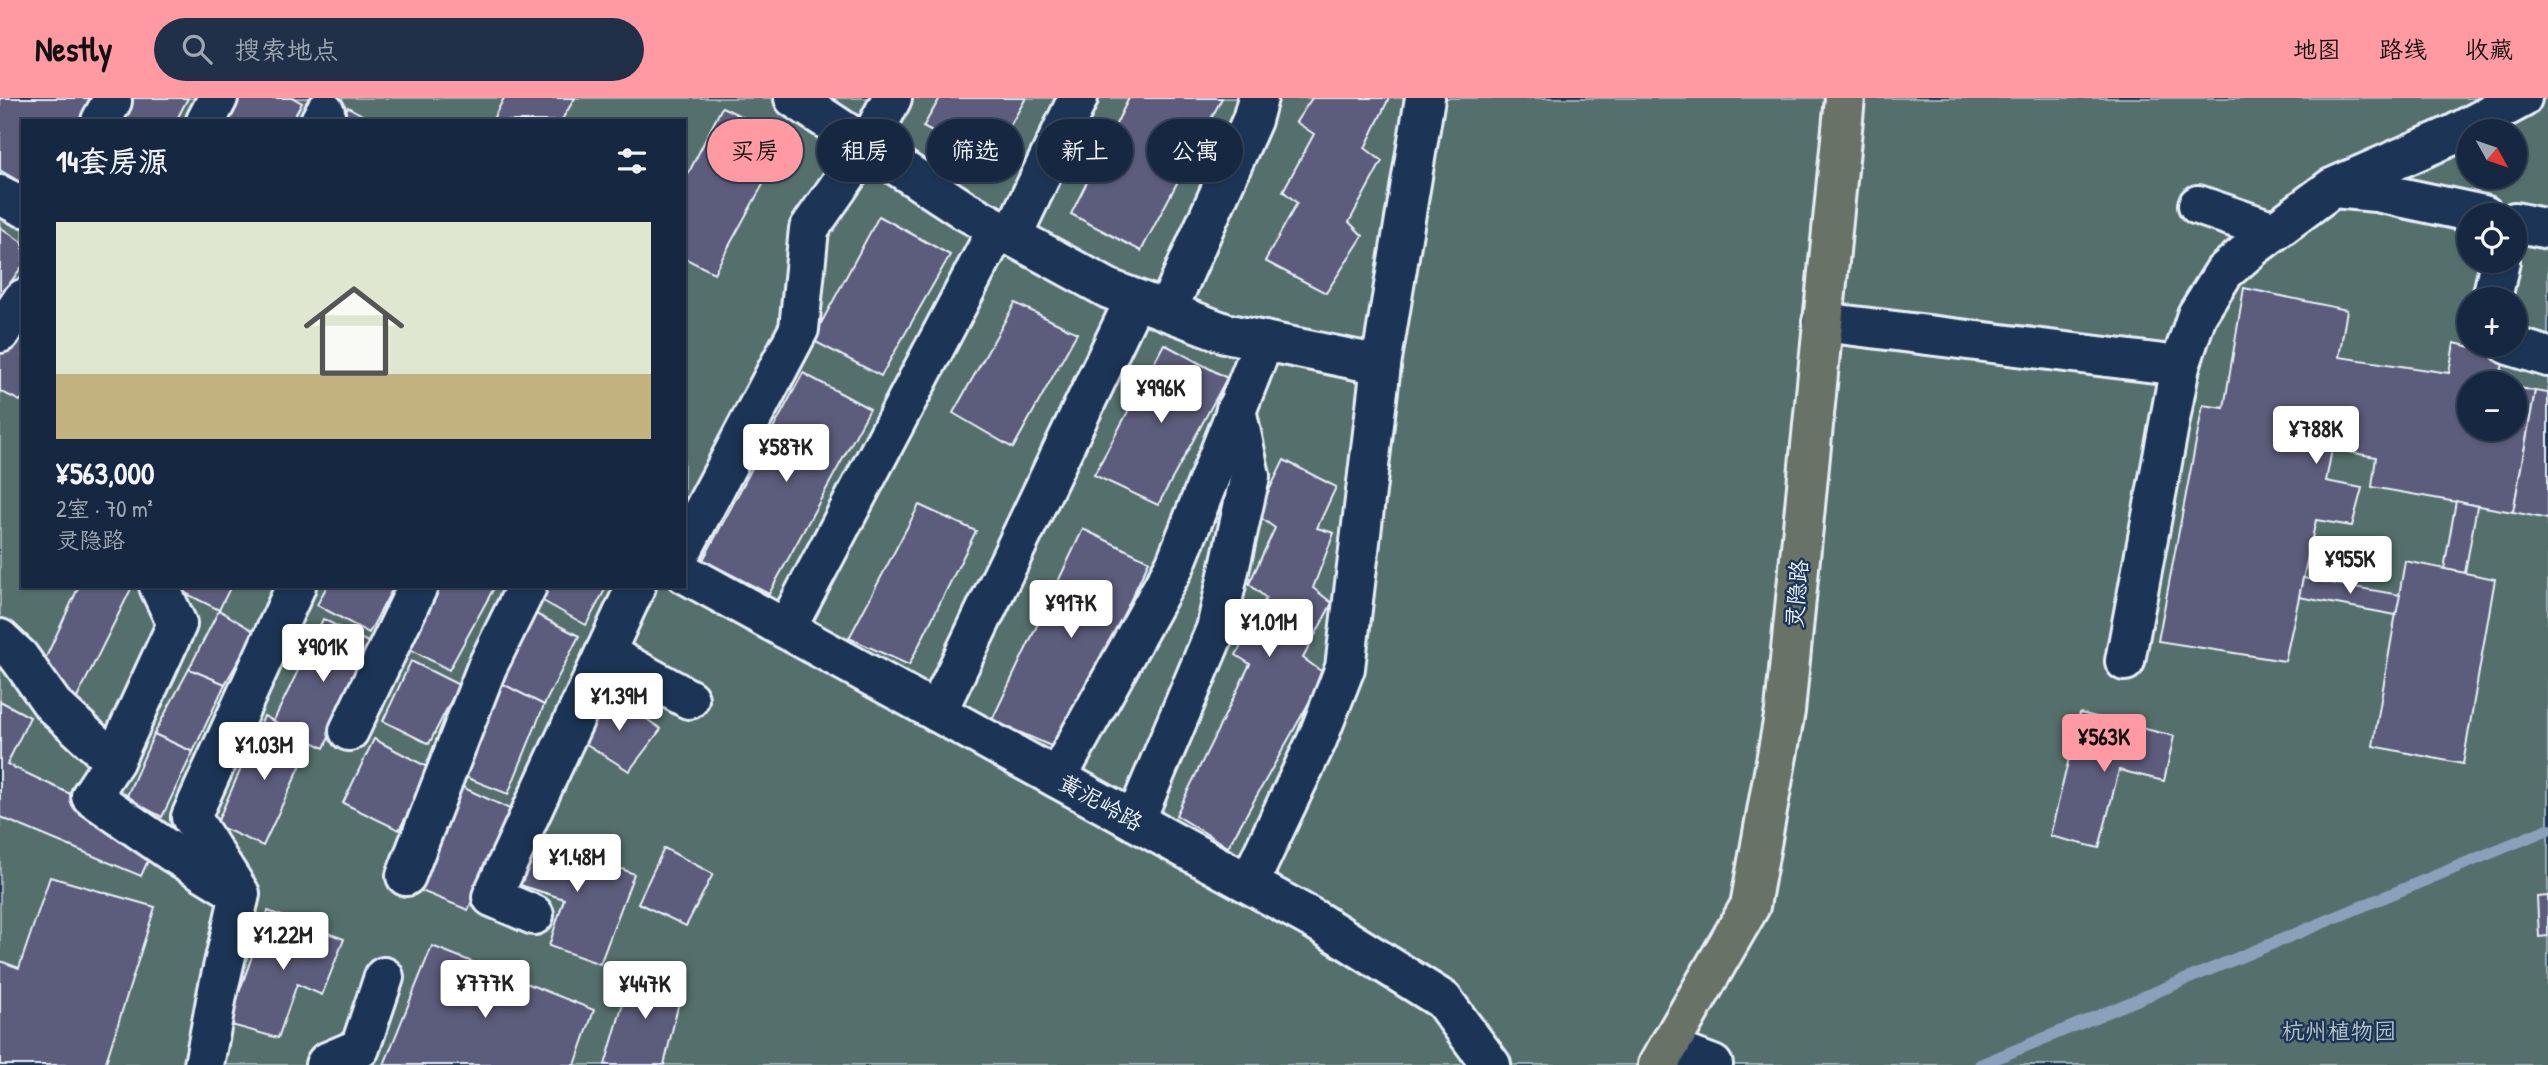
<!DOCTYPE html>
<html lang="zh">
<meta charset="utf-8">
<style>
body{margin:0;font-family:"Patrick Hand","LXGW WenKai TC",sans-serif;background:#1f3048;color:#f1f3f6;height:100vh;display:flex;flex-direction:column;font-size:26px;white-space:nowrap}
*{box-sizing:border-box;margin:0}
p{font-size:23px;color:#9ea6b1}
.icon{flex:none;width:38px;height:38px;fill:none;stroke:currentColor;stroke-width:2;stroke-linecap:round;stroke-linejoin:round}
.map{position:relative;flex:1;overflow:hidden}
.drawer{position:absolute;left:21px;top:21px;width:665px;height:469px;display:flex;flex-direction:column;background:#162841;border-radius:0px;box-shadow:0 2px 5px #0004,0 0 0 2px #35445a}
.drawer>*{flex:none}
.banner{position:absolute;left:707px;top:21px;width:665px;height:63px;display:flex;gap:14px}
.needle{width:46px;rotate:130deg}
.buttons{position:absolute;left:2457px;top:21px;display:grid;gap:14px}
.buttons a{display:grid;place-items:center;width:70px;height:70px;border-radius:50%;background:#162841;box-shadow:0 2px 5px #0004,0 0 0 2px #35445a;font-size:35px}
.price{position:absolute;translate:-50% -60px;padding:0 16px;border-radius:7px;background:#fff;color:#222;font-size:23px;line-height:46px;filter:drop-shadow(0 2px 4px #0008)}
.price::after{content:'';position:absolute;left:50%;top:42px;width:21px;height:16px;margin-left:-10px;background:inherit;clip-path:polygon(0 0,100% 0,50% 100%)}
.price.selected{background:#ff9aa2;color:#111}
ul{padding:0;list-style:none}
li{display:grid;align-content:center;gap:14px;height:371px;padding:0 35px}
li span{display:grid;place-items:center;height:217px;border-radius:0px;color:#555}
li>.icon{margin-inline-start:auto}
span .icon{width:126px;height:126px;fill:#fffc;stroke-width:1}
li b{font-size:30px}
h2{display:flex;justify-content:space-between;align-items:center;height:84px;padding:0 35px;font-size:30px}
.tag{padding:0 24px;border-radius:32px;background:#162841;box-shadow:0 2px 5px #0004,0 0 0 2px #35445a;font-size:24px;line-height:63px}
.tag.selected{background:#ff9aa2;color:#111}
header{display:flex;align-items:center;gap:42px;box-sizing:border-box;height:98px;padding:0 35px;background:#ff9aa2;color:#111}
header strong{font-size:33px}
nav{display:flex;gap:38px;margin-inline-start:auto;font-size:24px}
.search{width:490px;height:63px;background:#1f3048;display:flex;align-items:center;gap:18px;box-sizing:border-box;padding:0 24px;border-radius:38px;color:#9ea6b1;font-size:26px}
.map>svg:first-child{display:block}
</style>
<header>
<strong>Nestly</strong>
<div class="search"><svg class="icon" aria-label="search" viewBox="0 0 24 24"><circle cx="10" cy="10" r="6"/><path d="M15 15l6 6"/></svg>搜索地点</div>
<nav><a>地图</a><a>路线</a><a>收藏</a></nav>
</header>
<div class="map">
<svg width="2548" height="967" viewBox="0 0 2548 967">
<rect width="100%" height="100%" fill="#1d3557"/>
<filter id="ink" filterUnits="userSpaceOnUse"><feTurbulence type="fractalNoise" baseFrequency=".0143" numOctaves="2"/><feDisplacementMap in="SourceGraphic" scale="14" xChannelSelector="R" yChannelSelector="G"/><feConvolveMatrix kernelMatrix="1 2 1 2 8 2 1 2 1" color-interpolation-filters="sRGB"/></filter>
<g filter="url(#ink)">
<path fill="#556f6c" stroke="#9eb0b2" stroke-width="2" fill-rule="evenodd" d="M0 0H2548V967H0ZM23 23H684V488H23ZM2469 33H2515V79H2469ZM2469 117H2515V163H2469ZM2469 201H2515V247H2469ZM2469 285H2515V331H2469Z"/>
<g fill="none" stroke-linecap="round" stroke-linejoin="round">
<path stroke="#89a1ba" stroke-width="12" d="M1980 967 2548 731"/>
</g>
<g fill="#5c5b7c" stroke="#e8f1f8" stroke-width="2">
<path d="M0 0H96L82 23H23V86L0 72Z"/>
<path d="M133 0H188L176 23H121Z"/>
<path d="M237 0H293L302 5 292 23H224Z"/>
<path d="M504 0H575L561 23H497L493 21Z"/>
<path d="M940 0H1026L989 64 923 29Z"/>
<path d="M1129 0H1222L1141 153 1071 116Z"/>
<path d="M1312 0H1389L1365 50 1382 63 1349 124 1363 138 1326 195 1265 163 1297 105 1283 93 1314 36 1296 24Z"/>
<path d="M348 9 373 23H341Z"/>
<path d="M722 9 788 41 714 175 684 160V84Z"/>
<path d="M879 118 950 157 881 278 812 242Z"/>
<path d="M0 129 23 145V167L0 199Z"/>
<path d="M2244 190 2347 212 2339 259 2449 275 2454 245 2506 257 2497 285H2469V331H2515V289L2535 293 2513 414 2372 389 2376 359 2332 351 2326 383 2362 390 2352 428 2316 422 2285 563 2158 543 2203 307 2224 310Z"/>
<path d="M1015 205 1077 235 1013 350 953 315Z"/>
<path d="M12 229 23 236V299L20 303 0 293V249Z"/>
<path d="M1164 246 1227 280 1158 407 1094 377Z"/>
<path d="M803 275 870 311 769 496 703 462Z"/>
<path d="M2535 293 2548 295V421L2513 414Z"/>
<path d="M1284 362 1336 389 1317 430 1334 435 1313 490 1332 505 1303 560 1325 576 1228 749 1176 717 1250 566 1236 557 1266 500 1249 486 1275 430 1257 417Z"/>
<path d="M2456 403 2477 408 2465 475 2444 471Z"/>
<path d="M919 407 976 433 909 567 849 540Z"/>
<path d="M1083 431 1149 463 1060 652 992 622Z"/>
<path d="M2405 463 2495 481 2463 666 2373 648Z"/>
<path d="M2303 480 2400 497 2396 517 2299 499Z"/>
<path d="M79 488H126L131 491 76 602 35 583Z"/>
<path d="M181 488H231L219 512 179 492Z"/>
<path d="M327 488H394L369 535 317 507Z"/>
<path d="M434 488H495L449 572 402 547Z"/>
<path d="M540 488H607L586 527 534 498Z"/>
<path d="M219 512 255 534 225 586 189 571Z"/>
<path d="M532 514 579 538 544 607 499 584Z"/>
<path d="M323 521 372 546 324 650 273 624Z"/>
<path d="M411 563 459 587 429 646 383 623Z"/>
<path d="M189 571 225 586 193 654 154 636Z"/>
<path d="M499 584 544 607 508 696 460 677Z"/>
<path d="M609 595 661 631 629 673 577 640Z"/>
<path d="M0 603 30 619 7 666 159 738 141 778 0 719Z"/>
<path d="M2080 615 2174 638 2164 683 2119 672 2099 750 2050 738Z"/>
<path d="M264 618 312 643 263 748 216 727Z"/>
<path d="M154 636 193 654 162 719 126 700Z"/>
<path d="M374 641 431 671 399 732 343 705Z"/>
<path d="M462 689 512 712 468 812 414 790Z"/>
<path d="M534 734 634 776 600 866 549 848 564 801 514 785Z"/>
<path d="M664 750 713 776 686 828 638 805Z"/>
<path d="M50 779 155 809 105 967H0V863L19 870Z"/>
<path d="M2548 798V838L2539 839 2537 799Z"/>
<path d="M268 813 344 841 322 897 297 886 278 940 228 926Z"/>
<path d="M432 848 594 912 575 967H384Z"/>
<path d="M634 868 683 887 664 967H605Z"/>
</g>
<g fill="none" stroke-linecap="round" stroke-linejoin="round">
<g stroke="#e8f1f8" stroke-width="44">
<g id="minor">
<path d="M794 0 964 112 1109 191 1225 235 1381 267"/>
<path d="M101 23 112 3"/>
<path d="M206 23 218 0"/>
<path d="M320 23 325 14"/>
<path d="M2334 90 2376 94 2484 117"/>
<path d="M0 97 23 109"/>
<path d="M2198 107 2274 133"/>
<path d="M2515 124 2548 131"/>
<path d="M1012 138 1078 0"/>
<path d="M2492 201 2500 163"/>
<path d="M1167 213 1252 22 1258 0"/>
<path d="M1822 224 2180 268"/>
<path d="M0 235 23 201"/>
<path d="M2509 247 2548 259"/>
<path d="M684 449 799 231 809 131 867 48 892 0"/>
<path d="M684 475 1315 822 1443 902 1491 967"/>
<path d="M786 531 998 130"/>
<path d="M0 541 19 559 53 607 114 663 91 698 170 753 232 791"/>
<path d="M605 555 689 601"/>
<path d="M2125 563 2180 268 2197 217 2224 174 2253 149 2332 90 2453 37 2522 0"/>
<path d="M937 614 1135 201"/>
<path d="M349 633 418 488"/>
<path d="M114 663 177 526 159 488"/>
<path d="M1057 680 1175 467 1264 243"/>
<path d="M1135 723 1216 531 1250 378 1236 311"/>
<path d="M406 778 487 569 527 488"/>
<path d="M1249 785 1317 642 1345 570 1381 267 1425 0"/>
<path d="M534 817 492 799 636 488"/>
<path d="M1668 950 1713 967"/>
<path d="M204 967 218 892 240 796 191 719 296 488"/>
<path d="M325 967 327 964 360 950 384 879"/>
</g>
</g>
<g stroke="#e8f1f8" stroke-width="44">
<path id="major" d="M1658 967 1750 808 1785 613 1845 0"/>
</g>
<use href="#minor" stroke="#1d3557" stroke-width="38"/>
<use href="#major" stroke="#697266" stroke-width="38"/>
</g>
</g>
<g text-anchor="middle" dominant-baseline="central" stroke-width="5" stroke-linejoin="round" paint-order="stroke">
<g font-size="23" fill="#e8f1f8" stroke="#1d3557">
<text transform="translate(1796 496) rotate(-85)">灵隐路</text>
<text transform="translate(1101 704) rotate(29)">黄泥岭路</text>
</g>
<g font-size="23" fill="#b5c4c7" stroke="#1d3557">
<text x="2339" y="932">杭州植物园</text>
</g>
</g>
</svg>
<div class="buttons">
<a><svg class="needle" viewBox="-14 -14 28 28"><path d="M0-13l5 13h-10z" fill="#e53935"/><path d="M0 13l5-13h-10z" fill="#9ea6b1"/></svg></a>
<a><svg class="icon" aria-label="locate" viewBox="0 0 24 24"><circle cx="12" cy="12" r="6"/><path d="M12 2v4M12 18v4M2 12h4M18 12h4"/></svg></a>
<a>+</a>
<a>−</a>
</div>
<b class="price" style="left:1161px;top:327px">¥996K</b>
<b class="price" style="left:2316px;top:368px">¥788K</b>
<b class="price" style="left:786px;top:386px">¥587K</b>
<b class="price" style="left:2350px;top:498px">¥955K</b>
<b class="price" style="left:1071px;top:542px">¥917K</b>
<b class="price" style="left:1269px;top:561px">¥1.01M</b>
<b class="price" style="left:323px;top:586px">¥901K</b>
<b class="price" style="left:619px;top:635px">¥1.39M</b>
<b class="price selected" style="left:2104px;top:676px">¥563K</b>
<b class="price" style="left:264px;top:684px">¥1.03M</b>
<b class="price" style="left:577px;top:796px">¥1.48M</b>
<b class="price" style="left:283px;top:874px">¥1.22M</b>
<b class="price" style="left:485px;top:922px">¥777K</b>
<b class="price" style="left:645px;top:923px">¥447K</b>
<div class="banner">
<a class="tag selected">买房</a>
<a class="tag">租房</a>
<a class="tag">筛选</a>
<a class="tag">新上</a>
<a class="tag">公寓</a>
</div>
<section class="drawer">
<h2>14套房源<svg class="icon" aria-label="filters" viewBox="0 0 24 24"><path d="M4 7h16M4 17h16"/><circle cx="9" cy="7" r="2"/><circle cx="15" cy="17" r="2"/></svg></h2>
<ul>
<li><span style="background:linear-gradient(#dfe7d0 70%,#c2b280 0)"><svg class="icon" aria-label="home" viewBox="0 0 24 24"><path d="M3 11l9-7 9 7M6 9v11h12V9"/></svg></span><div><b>¥563,000</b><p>2室 · 70 m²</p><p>灵隐路</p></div></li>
</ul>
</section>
</div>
